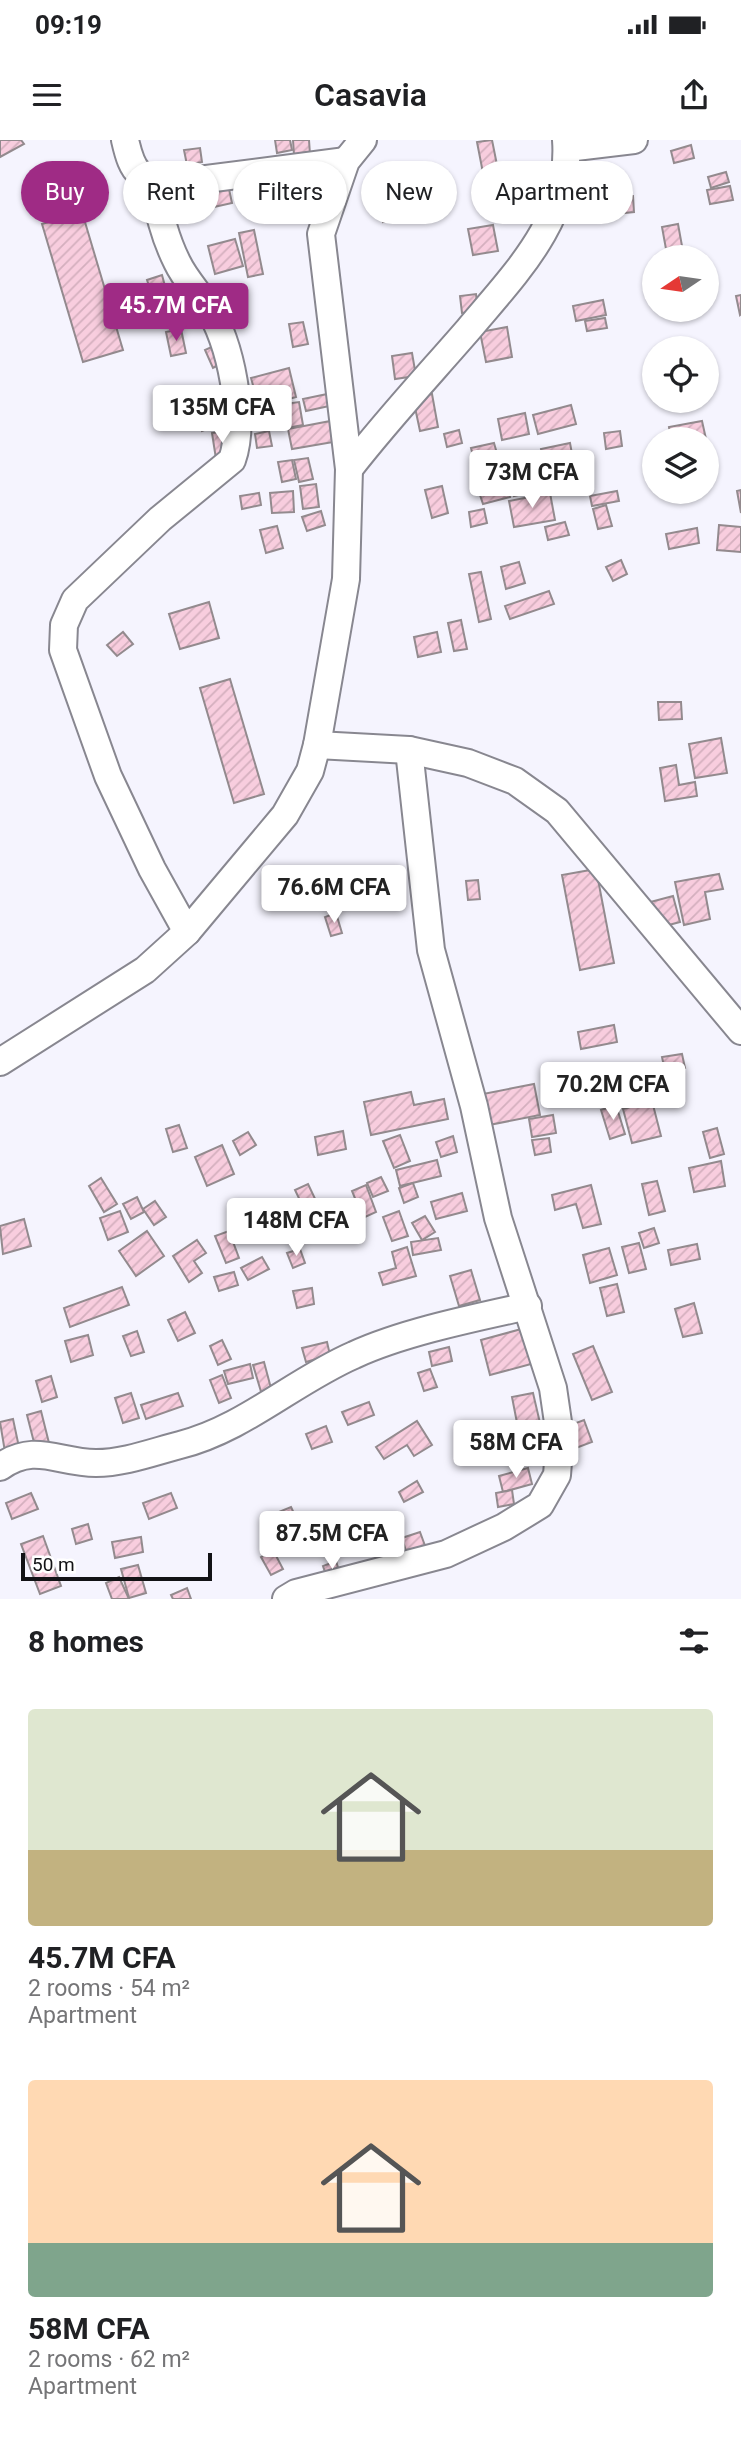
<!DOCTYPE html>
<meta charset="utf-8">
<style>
body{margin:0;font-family:Roboto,sans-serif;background:#f2f2f2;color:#202124;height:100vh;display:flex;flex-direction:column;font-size:26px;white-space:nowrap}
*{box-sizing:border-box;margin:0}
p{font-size:23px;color:#757577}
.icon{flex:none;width:38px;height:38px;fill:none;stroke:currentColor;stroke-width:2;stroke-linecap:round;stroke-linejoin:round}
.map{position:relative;height:1459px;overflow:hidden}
.sheet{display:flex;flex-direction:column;background:#fff;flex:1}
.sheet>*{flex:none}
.hud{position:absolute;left:21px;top:21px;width:700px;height:63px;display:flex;gap:14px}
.needle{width:46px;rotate:257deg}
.controls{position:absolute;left:642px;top:105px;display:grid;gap:14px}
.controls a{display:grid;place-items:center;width:77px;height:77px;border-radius:50%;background:#fff;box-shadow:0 2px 5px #0004;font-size:35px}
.scale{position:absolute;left:21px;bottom:18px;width:191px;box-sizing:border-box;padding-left:7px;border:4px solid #121215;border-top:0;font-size:19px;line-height:24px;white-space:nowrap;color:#121215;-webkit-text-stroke:5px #fff;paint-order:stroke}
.price{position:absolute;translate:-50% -60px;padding:0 16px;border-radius:7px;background:#fff;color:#222;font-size:23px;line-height:46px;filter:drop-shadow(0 2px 4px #0008)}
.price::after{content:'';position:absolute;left:50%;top:42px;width:21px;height:16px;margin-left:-10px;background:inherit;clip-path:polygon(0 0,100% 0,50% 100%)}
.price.current{background:#9f2b85;color:#fff}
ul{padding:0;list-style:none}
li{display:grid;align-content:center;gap:14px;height:371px;padding:0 28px}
li span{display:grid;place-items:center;height:217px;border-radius:7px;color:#555}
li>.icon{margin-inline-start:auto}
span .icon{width:126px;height:126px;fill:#fffc;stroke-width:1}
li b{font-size:30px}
h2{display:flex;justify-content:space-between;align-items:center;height:84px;padding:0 28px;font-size:30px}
.tag{padding:0 24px;border-radius:32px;background:#fff;box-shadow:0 2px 5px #0004;font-size:24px;line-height:63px}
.tag.current{background:#9f2b85;color:#fff}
.status{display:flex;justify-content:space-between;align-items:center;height:49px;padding:0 35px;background:#fff;direction:ltr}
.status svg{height:19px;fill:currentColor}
header{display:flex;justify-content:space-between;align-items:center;height:91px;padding:0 28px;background:#fff;font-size:32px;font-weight:600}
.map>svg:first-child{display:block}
</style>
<div class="status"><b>09:19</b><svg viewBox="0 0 49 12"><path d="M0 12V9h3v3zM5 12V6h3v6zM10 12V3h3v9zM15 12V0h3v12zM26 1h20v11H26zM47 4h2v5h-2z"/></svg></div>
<header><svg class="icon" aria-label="menu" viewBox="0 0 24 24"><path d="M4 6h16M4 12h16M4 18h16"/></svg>Casavia<svg class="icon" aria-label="share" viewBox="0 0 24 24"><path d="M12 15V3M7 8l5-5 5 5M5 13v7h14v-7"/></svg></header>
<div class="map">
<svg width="741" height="1459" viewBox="0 0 741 1459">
<defs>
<pattern id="building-hatch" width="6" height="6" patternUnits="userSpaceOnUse" patternTransform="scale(1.75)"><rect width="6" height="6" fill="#f8cdde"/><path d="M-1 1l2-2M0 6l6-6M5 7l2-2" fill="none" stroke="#d4afbe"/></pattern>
</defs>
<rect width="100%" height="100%" fill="#f5f4fe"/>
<g fill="url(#building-hatch)" stroke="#938a8e" stroke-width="2">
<path d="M0 0H21L24 4 0 17Z"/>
<path d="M275 0H290L292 10 277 13Z"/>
<path d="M293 0H309L311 29 295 30Z"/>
<path d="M492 0 498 30 483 33 477 2Z"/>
<path d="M691 5 694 18 674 23 671 11Z"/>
<path d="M200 8 202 22 187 25 184 10Z"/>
<path d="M424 27 433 73 383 82 374 36Z"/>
<path d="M555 30 556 62 529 63 527 31Z"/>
<path d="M726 32 729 42 711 48 708 37Z"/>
<path d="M304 44 308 76 278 80 274 47Z"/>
<path d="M730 46 733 60 710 64 707 50Z"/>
<path d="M229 49 232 63 205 69 202 55Z"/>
<path d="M633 56 634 72 615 74 613 58Z"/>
<path d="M195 58 199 75 180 80 176 63Z"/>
<path d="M82 72 123 210 83 222 42 84Z"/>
<path d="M678 84 682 106 666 109 662 87Z"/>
<path d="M493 85 498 111 473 115 468 89Z"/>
<path d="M254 90 263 134 248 137 239 93Z"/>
<path d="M235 99 243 126 215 134 208 106Z"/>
<path d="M162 135 168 157 154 161 147 140Z"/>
<path d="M476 154 478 171 462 173 460 156Z"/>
<path d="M741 155V174L740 175 736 156Z"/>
<path d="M195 156 201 176 190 180 183 160Z"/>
<path d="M603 160 606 175 576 181 573 166Z"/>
<path d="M605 178 607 188 587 191 585 181Z"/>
<path d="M303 182 308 204 293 207 289 184Z"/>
<path d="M507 187 512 217 486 222 480 192Z"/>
<path d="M181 189 186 213 171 216 166 192Z"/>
<path d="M218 204 227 221 213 228 205 210Z"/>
<path d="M412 213 416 236 395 239 392 216Z"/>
<path d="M289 228 296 257 259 267 251 238Z"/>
<path d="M332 253 334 265 306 271 303 259Z"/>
<path d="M432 254 438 287 420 291 413 258Z"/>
<path d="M299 262 303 285 287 288 284 264Z"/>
<path d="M210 263 218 285 202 291 195 269Z"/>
<path d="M571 265 576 284 538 294 533 275Z"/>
<path d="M525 273 529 294 502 300 498 279Z"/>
<path d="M341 279 345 300 292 309 288 289Z"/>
<path d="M702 281 706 299H671L669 287Z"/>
<path d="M459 290 462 303 447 307 444 294Z"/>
<path d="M227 291 231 317 216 319 212 293Z"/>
<path d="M269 291 272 306 257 308 255 294Z"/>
<path d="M620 291 622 306 606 309 604 293Z"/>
<path d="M494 303 498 317 475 324 471 308Z"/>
<path d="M570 303 575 330 546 336 541 309Z"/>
<path d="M308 318 313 339 299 342 294 320Z"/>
<path d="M292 320 296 339 282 342 278 322Z"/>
<path d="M523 332 527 353 514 356 510 335Z"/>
<path d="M506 341 510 357 483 364 478 349Z"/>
<path d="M316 344 319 367 303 369 300 346Z"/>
<path d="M442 346 448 373 432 378 425 350Z"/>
<path d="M741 350V373L737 351Z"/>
<path d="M293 351 294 372 272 373 270 353Z"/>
<path d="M617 351 619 361 592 366 590 356Z"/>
<path d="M259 353 261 365 242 369 240 356Z"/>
<path d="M550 353 555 380 514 387 509 361Z"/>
<path d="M606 365 612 386 598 389 593 369Z"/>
<path d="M484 369 487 383 471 387 469 372Z"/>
<path d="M321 371 325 385 307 391 302 377Z"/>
<path d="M565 382 569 395 548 400 545 387Z"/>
<path d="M719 385 741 387V412L717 410Z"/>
<path d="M277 386 283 408 266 413 260 390Z"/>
<path d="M697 388 699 403 669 409 666 394Z"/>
<path d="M621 420 627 434 613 441 606 427Z"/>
<path d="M519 422 525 443 506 449 501 427Z"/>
<path d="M481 432 491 479 479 482 469 434Z"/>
<path d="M549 451 554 464 510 479 505 466Z"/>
<path d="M209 462 219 498 180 509 169 474Z"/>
<path d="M461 480 467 509 454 511 448 483Z"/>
<path d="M123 492 133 504 117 516 107 505Z"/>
<path d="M437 492 441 512 418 517 414 497Z"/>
<path d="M230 539 264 654 234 663 200 548Z"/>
<path d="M658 562H681L682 579 659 580Z"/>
<path d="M721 598 727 633 695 638 689 604Z"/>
<path d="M676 625 679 645 695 642 697 656 665 661 660 628Z"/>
<path d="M596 729 614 823 580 830 562 735Z"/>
<path d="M719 734 723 749 705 752 710 779 684 785 675 742Z"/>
<path d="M478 740 480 759 468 760 466 741Z"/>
<path d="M673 756 680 782 650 790 643 764Z"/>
<path d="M336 773 342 793 331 796 325 777Z"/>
<path d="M614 885 617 902 581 909 578 892Z"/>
<path d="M682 914 685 928 665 931 662 917Z"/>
<path d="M609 930 617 962 601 966 593 935Z"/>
<path d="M644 941 647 958 618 964 615 947Z"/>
<path d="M534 944 540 975 489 985 483 954Z"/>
<path d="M411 952 414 965 444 959 448 979 371 995 364 962Z"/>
<path d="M652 961 661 996 632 1003 623 969Z"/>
<path d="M616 965 625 994 610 999 601 970Z"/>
<path d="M553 975 556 993 532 997 529 979Z"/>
<path d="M179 985 187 1008 173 1012 166 989Z"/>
<path d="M717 988 724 1014 710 1018 703 992Z"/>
<path d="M343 991 346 1009 318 1015 315 997Z"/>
<path d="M248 992 256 1005 240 1015 233 1001Z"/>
<path d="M400 995 410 1021 394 1028 383 1001Z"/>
<path d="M453 996 457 1012 441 1017 436 1002Z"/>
<path d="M549 998 551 1012 535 1015 532 1000Z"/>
<path d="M222 1005 234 1034 207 1046 195 1017Z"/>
<path d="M437 1020 441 1036 400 1046 396 1030Z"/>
<path d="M721 1021 725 1046 694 1052 689 1028Z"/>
<path d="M381 1037 388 1051 373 1057 367 1043Z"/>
<path d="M101 1038 117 1064 104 1072 89 1046Z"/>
<path d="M657 1041 665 1071 649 1075 642 1044Z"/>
<path d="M413 1043 418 1057 404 1063 399 1048Z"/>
<path d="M308 1044 318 1065 305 1071 295 1050Z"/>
<path d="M366 1045 376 1072 363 1078 352 1051Z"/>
<path d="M591 1045 601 1084 583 1088 576 1064 555 1070 552 1055Z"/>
<path d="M462 1053 467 1071 436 1079 431 1062Z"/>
<path d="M137 1057 144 1072 131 1079 123 1064Z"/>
<path d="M155 1061 166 1077 154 1085 143 1069Z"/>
<path d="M120 1071 128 1092 108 1100 100 1078Z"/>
<path d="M399 1071 408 1096 392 1101 383 1077Z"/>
<path d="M425 1076 435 1092 422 1100 412 1083Z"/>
<path d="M24 1079 31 1106 3 1114 0 1086Z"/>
<path d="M654 1088 659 1103 644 1108 639 1093Z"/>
<path d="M147 1091 164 1116 136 1136 119 1111Z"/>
<path d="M229 1091 239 1118 226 1123 215 1096Z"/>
<path d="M438 1098 441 1110 413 1115 411 1102Z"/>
<path d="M197 1100 206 1113 194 1121 202 1133 189 1142 173 1116Z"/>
<path d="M639 1103 646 1129 629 1133 622 1107Z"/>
<path d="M697 1104 700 1119 671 1125 668 1110Z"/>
<path d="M407 1107 416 1136 383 1145 379 1133 396 1128 392 1112Z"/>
<path d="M609 1108 617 1135 590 1143 583 1115Z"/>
<path d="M300 1109 305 1123 293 1128 287 1113Z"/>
<path d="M262 1117 269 1129 248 1140 241 1128Z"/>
<path d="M471 1130 480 1160 459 1166 450 1136Z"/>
<path d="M234 1132 238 1145 219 1151 214 1137Z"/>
<path d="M617 1144 624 1172 607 1176 600 1148Z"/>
<path d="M122 1147 129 1165 70 1187 64 1168Z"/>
<path d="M312 1148 314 1164 297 1168 293 1151Z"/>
<path d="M694 1163 702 1193 683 1197 675 1169Z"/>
<path d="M185 1172 195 1193 178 1201 168 1180Z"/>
<path d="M525 1188 531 1224 490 1235 481 1200Z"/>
<path d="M137 1191 144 1212 131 1216 123 1196Z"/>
<path d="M88 1195 93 1215 71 1222 65 1201Z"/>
<path d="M222 1200 231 1219 218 1225 210 1206Z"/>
<path d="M327 1202 330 1215 306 1222 302 1208Z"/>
<path d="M593 1206 612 1252 592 1260 573 1214Z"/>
<path d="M449 1207 452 1221 432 1226 429 1212Z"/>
<path d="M264 1222 272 1252 262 1255 253 1225Z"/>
<path d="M250 1224 253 1238 228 1244 224 1231Z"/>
<path d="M430 1229 437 1247 424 1251 418 1233Z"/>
<path d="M222 1235 231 1258 219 1263 210 1240Z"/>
<path d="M51 1236 57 1257 42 1262 36 1241Z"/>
<path d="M131 1253 139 1278 123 1283 115 1258Z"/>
<path d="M178 1253 183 1266 146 1279 141 1265Z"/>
<path d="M533 1253 540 1283 518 1288 512 1257Z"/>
<path d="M369 1262 374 1275 348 1285 342 1272Z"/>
<path d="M41 1271 53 1319 39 1322 27 1275Z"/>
<path d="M13 1279 23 1326 8 1330 0 1282Z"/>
<path d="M584 1280 592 1302 576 1308 568 1286Z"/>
<path d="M417 1281 432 1305 414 1316 407 1305 384 1319 376 1307Z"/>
<path d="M326 1286 332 1302 312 1309 306 1294Z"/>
<path d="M536 1286 543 1312 526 1316 519 1290Z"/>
<path d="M528 1328 532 1344 503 1352 499 1336Z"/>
<path d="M417 1341 423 1352 404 1362 399 1352Z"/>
<path d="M512 1350 514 1364 498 1367 496 1353Z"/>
<path d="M31 1353 38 1369 12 1379 6 1363Z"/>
<path d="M171 1353 177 1368 149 1379 143 1363Z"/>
<path d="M291 1367 297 1380 275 1389 269 1376Z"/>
<path d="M385 1374 402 1397 389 1406 373 1383Z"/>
<path d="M88 1384 92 1399 76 1404 72 1389Z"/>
<path d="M420 1392 428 1414 409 1421 402 1398Z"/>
<path d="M43 1396 61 1446 40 1454 21 1404Z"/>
<path d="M141 1397 143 1412 115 1418 112 1402Z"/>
<path d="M273 1410 283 1429 271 1435 261 1417Z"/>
<path d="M336 1421 341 1437 328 1441 323 1426Z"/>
<path d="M138 1425 146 1453 129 1458 121 1429Z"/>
<path d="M119 1437 129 1459H112L106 1443Z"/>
<path d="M187 1448 191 1459H173L171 1455Z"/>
</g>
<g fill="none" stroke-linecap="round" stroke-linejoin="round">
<g stroke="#888790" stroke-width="30">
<g id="minor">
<path d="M125 0C133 35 139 40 175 43L346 21"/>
<path d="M567 8 634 0"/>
<path d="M153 41C158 70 164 96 177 122 185 139 197 151 207 166 231 200 246 281 232 320L160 379 75 460 64 485 63 510 108 636 152 729 187 792"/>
<path d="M349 329C387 280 428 236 468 190 514 135 572 78 566 0"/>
<path d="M317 605 409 610 468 623 515 641 557 671 741 891"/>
<path d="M0 922 145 830 187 792 285 675 310 631 317 605 346 439 349 329 321 94 346 21 363 0"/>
<path d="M0 1327C35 1302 58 1323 96 1323 124 1323 153 1312 180 1305 244 1289 294 1241 354 1215 404 1192 474 1178 528 1166"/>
<path d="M286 1459 296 1453 446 1414 504 1387 540 1365 557 1335 560 1296 553 1248 498 1078 474 966 431 810 409 610"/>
</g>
</g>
<use href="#minor" stroke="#fff" stroke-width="26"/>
</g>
</svg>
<div class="controls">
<a><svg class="needle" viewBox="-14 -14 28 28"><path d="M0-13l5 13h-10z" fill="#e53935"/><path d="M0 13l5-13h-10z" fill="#757577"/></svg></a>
<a><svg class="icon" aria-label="locate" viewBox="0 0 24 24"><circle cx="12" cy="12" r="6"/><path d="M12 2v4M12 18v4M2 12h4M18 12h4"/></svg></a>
<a><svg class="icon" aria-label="layers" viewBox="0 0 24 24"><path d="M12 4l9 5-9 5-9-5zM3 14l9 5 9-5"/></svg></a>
</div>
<div class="scale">50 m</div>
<b class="price current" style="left:176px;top:203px">45.7M CFA</b>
<b class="price" style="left:222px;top:305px">135M CFA</b>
<b class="price" style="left:532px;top:370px">73M CFA</b>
<b class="price" style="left:334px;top:785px">76.6M CFA</b>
<b class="price" style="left:613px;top:982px">70.2M CFA</b>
<b class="price" style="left:296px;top:1118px">148M CFA</b>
<b class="price" style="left:516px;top:1340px">58M CFA</b>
<b class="price" style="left:332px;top:1431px">87.5M CFA</b>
<div class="hud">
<a class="tag current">Buy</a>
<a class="tag">Rent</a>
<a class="tag">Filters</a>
<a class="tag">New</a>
<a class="tag">Apartment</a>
</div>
</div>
<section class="sheet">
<h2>8 homes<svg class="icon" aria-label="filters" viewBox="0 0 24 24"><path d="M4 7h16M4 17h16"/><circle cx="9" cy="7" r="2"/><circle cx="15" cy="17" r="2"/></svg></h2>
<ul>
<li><span style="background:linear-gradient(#dfe7d0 65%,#c2b280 0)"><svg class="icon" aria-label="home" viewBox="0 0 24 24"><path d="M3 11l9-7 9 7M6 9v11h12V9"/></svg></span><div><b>45.7M CFA</b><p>2 rooms · 54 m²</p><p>Apartment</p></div></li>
<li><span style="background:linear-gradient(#ffd9b3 75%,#7fa58c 0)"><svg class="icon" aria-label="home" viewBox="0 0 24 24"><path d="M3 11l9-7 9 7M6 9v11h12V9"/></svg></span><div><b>58M CFA</b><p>2 rooms · 62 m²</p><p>Apartment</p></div></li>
</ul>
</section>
